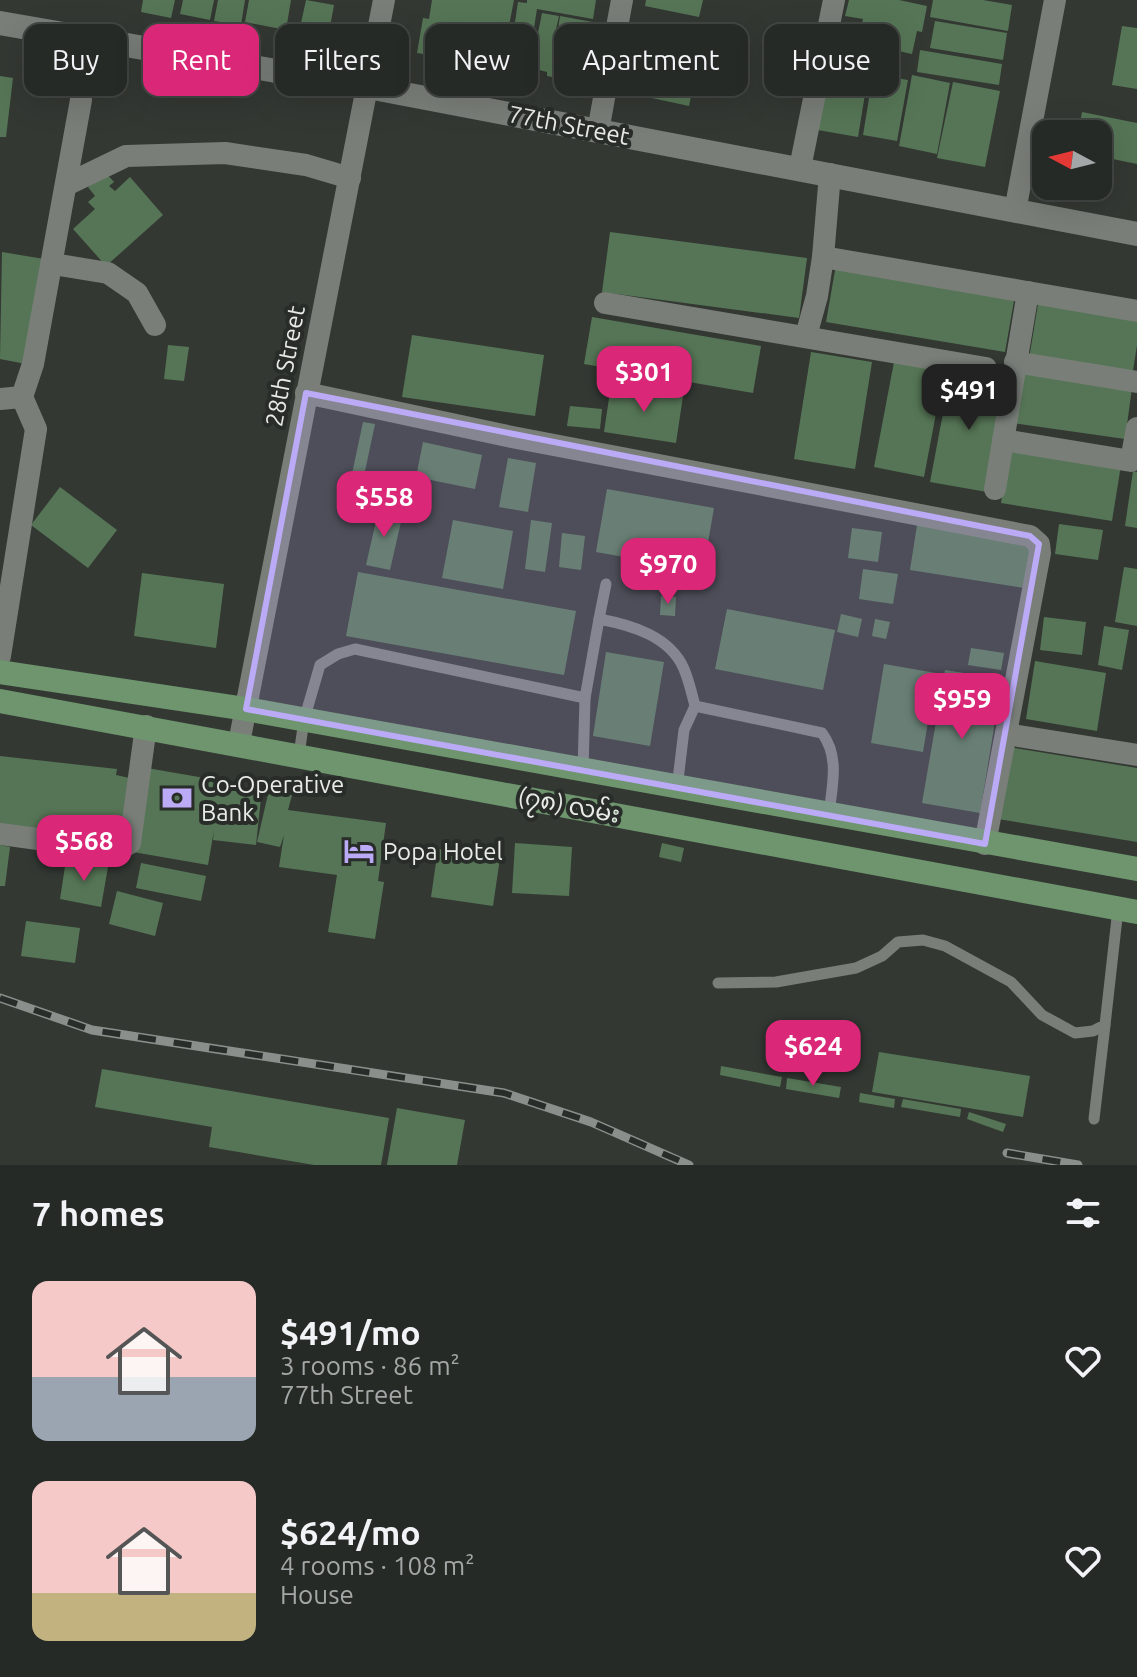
<!DOCTYPE html>
<meta charset="utf-8">
<style>
body{margin:0;font-family:Ubuntu,"Noto Sans Myanmar",sans-serif;background:#2e322e;color:#f1f3f6;height:100vh;display:flex;flex-direction:column;font-size:30px;white-space:nowrap}
*{box-sizing:border-box;margin:0}
p{font-size:26px;color:#a4a7a7}
.icon{flex:none;width:44px;height:44px;fill:none;stroke:currentColor;stroke-width:2;stroke-linecap:round;stroke-linejoin:round}
.map{position:relative;height:1165px;overflow:hidden}
.sheet{display:flex;flex-direction:column;background:#262a26;flex:1}
.sheet>*{flex:none}
.top-card{position:absolute;left:24px;top:24px;width:1090px;height:72px;display:flex;gap:16px}
.needle{width:52px;rotate:277deg}
.fabs{position:absolute;left:1032px;top:120px;display:grid;gap:16px}
.fabs a{display:grid;place-items:center;width:80px;height:80px;border-radius:16px;background:#262a26;box-shadow:0 8px 32px #0002,0 0 0 2px #424643;font-size:40px}
.price{position:absolute;translate:-50% -68px;padding:0 18px;border-radius:16px;background:#db2777;color:#fff;font-size:26px;line-height:52px;filter:drop-shadow(0 2px 4px #0008)}
.price::after{content:'';position:absolute;left:50%;top:48px;width:24px;height:18px;margin-left:-12px;background:inherit;clip-path:polygon(0 0,100% 0,50% 100%)}
.price.active{background:#222;color:#fff}
ul{padding:0;list-style:none}
li{display:flex;align-items:center;gap:24px;height:200px;padding:0 32px}
li span{display:grid;place-items:center;flex:none;width:224px;height:160px;border-radius:16px;color:#555}
li>.icon{margin-inline-start:auto}
span .icon{width:96px;height:96px;fill:#fffc;stroke-width:1}
li b{font-size:34px}
h2{display:flex;justify-content:space-between;align-items:center;height:96px;padding:0 32px;font-size:34px}
.chip{padding:0 28px;border-radius:16px;background:#262a26;box-shadow:0 8px 32px #0002,0 0 0 2px #424643;font-size:28px;line-height:72px}
.chip.active{background:#db2777;color:#fff}
.map>svg:first-child{display:block}
</style>
<div class="map">
<svg width="1137" height="1165" viewBox="0 0 1137 1165">
<rect width="100%" height="100%" fill="#333833"/>
<g fill="#567556">
<path d="M143 0H175L171 18 141 12Z"/>
<path d="M183 0H214L210 20 180 14Z"/>
<path d="M218 0H245L241 25 214 21Z"/>
<path d="M249 0H291L286 30 245 22Z"/>
<path d="M306 0 334 5 328 38 299 32Z"/>
<path d="M432 0H514L501 67 417 53 423 18 429 19Z"/>
<path d="M527 0H596L593 19 537 9 527 72 508 69 518 2 527 3Z"/>
<path d="M646 0H703L699 17 645 6Z"/>
<path d="M849 0H899L927 6 922 32 917 31 912 54 858 42 863 19 845 16Z"/>
<path d="M933 0H983L1012 5 1008 31 930 17Z"/>
<path d="M542 13 559 16 552 47 589 55 584 83 547 76V72L531 68Z"/>
<path d="M560 16 598 23 594 49 556 43Z"/>
<path d="M935 21 1007 33 1003 60 930 48Z"/>
<path d="M653 25 703 35 689 106 638 95Z"/>
<path d="M1122 26 1137 28V89L1112 85Z"/>
<path d="M826 43 872 51 858 137 812 129Z"/>
<path d="M920 50 1002 64 999 85 917 72Z"/>
<path d="M873 74 908 80 897 141 863 135Z"/>
<path d="M912 75 950 83 937 154 899 146Z"/>
<path d="M0 76 13 78 6 137H0Z"/>
<path d="M953 82 1000 91 985 167 937 158Z"/>
<path d="M1082 112 1137 123V164L1098 156V134H1078Z"/>
<path d="M105 172 114 182 109 186 115 191 130 177 163 215 106 266 73 229 95 209 88 202 95 196 88 187Z"/>
<path d="M610 232 807 258 799 318 602 292Z"/>
<path d="M2 252 44 259 26 364 0 359Z"/>
<path d="M836 265 1015 295 1005 352 826 322Z"/>
<path d="M1039 298 1137 315V345L1132 377 1029 359Z"/>
<path d="M592 317 761 346 753 393 584 364Z"/>
<path d="M412 335 544 355 535 416 402 397Z"/>
<path d="M168 345 189 347 184 381 164 379Z"/>
<path d="M811 352 872 362 855 469 794 459Z"/>
<path d="M894 362 944 371 924 477 874 467Z"/>
<path d="M951 371 1007 382 987 492 930 482Z"/>
<path d="M1020 372 1132 388 1125 439 1013 423Z"/>
<path d="M611 385 683 396 676 443 604 432Z"/>
<path d="M570 406 602 409 600 429 567 426Z"/>
<path d="M363 422 375 424 357 509 345 507Z"/>
<path d="M423 442 482 455 475 489 416 477Z"/>
<path d="M1010 448 1121 465 1112 521 1001 503Z"/>
<path d="M508 458 536 463 528 512 499 507Z"/>
<path d="M1133 471 1137 472V528L1125 526Z"/>
<path d="M60 487 117 530 88 568 31 525Z"/>
<path d="M607 489 714 508 703 571 596 552Z"/>
<path d="M379 508 403 513 390 570 366 565Z"/>
<path d="M453 520 513 531 503 589 442 578Z"/>
<path d="M531 520 552 523 545 572 525 569Z"/>
<path d="M1059 524 1103 530 1098 560 1055 554Z"/>
<path d="M917 525 1032 543 1024 588 910 570Z"/>
<path d="M852 528 882 532 878 562 848 558Z"/>
<path d="M562 533 585 536 581 570 559 567Z"/>
<path d="M1124 567 1137 569V626L1115 622Z"/>
<path d="M863 569 898 574 893 604 859 599Z"/>
<path d="M358 572 576 611 564 675 346 636Z"/>
<path d="M142 573 224 584 216 648 134 636Z"/>
<path d="M661 596 676 597 675 616 660 615Z"/>
<path d="M727 609 835 630 823 690 715 669Z"/>
<path d="M841 614 862 619 858 637 837 632Z"/>
<path d="M1044 617 1086 622 1082 655 1040 650Z"/>
<path d="M875 619 890 622 886 639 872 636Z"/>
<path d="M1104 626 1129 630 1122 670 1098 665Z"/>
<path d="M971 648 1004 653 1001 670 968 665Z"/>
<path d="M606 652 664 662 650 746 593 736Z"/>
<path d="M1035 661 1106 673 1097 731 1026 719Z"/>
<path d="M884 664 936 673 923 752 871 743Z"/>
<path d="M945 670 1002 679 980 813 922 803Z"/>
<path d="M1009 747 1137 768V842L998 819Z"/>
<path d="M0 756 117 769 116 775 134 779 123 843 0 826Z"/>
<path d="M147 768 222 781V785L262 789 256 845 213 840 214 830 208 865 133 852Z"/>
<path d="M269 790 292 795 288 810 386 823 378 881 384 882 375 939 328 932 337 875 279 867 284 835 280 847 257 842Z"/>
<path d="M515 843 572 847 569 896 512 893Z"/>
<path d="M662 843 684 848 681 862 659 857Z"/>
<path d="M0 845 10 847 5 886H0Z"/>
<path d="M438 849 500 858 493 906 431 897Z"/>
<path d="M66 860 108 867 101 907 60 899Z"/>
<path d="M141 863 206 876 201 901 136 888Z"/>
<path d="M117 891 163 903 155 936 109 924Z"/>
<path d="M26 921 80 928 75 963 21 956Z"/>
<path d="M879 1052 1030 1076 1023 1117 872 1092Z"/>
<path d="M721 1066 782 1077 780 1087 720 1075Z"/>
<path d="M102 1069 389 1118 381 1165H314L209 1147 212 1127 95 1107Z"/>
<path d="M787 1078 841 1087 839 1098 786 1089Z"/>
<path d="M860 1093 895 1099 894 1108 859 1102Z"/>
<path d="M903 1099 961 1109 960 1117 901 1107Z"/>
<path d="M397 1108 465 1120 457 1165H387Z"/>
<path d="M969 1112 1006 1124 1003 1132 967 1119Z"/>
</g>
<g fill="none" stroke-linecap="round" stroke-linejoin="round">
<g stroke="#797e79" stroke-width="11">
<path d="M599 619 606 584"/>
<path d="M585 698 599 619C631 625 670 636 684 669 689 681 692 694 695 706"/>
<path d="M299 755 304 720 320 665 338 654 355 649 585 698 583 770"/>
<path d="M677 788 684 730 695 706 822 733C840 757 832 786 829 814"/>
<path d="M718 983 776 982 856 968 882 956 898 942 923 940 945 946 1011 982 1042 1015 1075 1033 1093 1031 1105 1025 1118 909"/>
<path d="M1094 1119 1105 1025"/>
</g>
<g stroke="#797e79" stroke-width="22">
<path d="M598 131 622 0"/>
<path d="M800 168 834 0"/>
<path d="M830 174 823 257 1137 311"/>
<path d="M66 185 126 156 225 153 306 165 350 178"/>
<path d="M1015 211 1055 0"/>
<path d="M53 264 108 273 137 293 155 325"/>
<path d="M605 303 986 368"/>
<path d="M806 336 817 296 823 257"/>
<path d="M1015 362 1137 382"/>
<path d="M306 393 512 437 1030 536 1039 544 1040 553 985 844"/>
<path d="M0 399 22 397 33 364 81 100"/>
<path d="M1003 440 1131 461 1137 428"/>
<path d="M995 489 1028 292"/>
<path d="M0 656 36 429 22 397"/>
<path d="M1006 734 1137 755"/>
<path d="M239 743 384 0"/>
<path d="M0 834 118 850 130 843 146 726"/>
</g>
<path stroke="#797e79" stroke-width="24" d="M0 23 368 87 1137 234"/>
<g stroke="#6e956e" stroke-width="24">
<path d="M0 672 246 709 1137 869"/>
<path d="M0 701 1137 912"/>
</g>
<g stroke="#8b8f8b" stroke-width="9">
<g id="rail">
<path d="M0 998 92 1030 504 1093 591 1122 689 1165"/>
<path d="M1007 1153 1078 1165"/>
</g>
</g>
<use href="#rail" stroke="#292d29" stroke-width="6" stroke-dasharray="18" stroke-linecap="butt"/>
</g>
<path fill="#bbaaf6" fill-opacity="0.2" stroke="#bbaaf6" stroke-width="6" stroke-linejoin="round" d="M306 393 1030 536 1039 544 985 844 246 709Z"/>
<defs>
<g id="bank-bare" transform="scale(2.4)"><path d="M-6-4H6V4H-6ZM0-2.3a2.3 2.3 0 1 0 0 4.6a2.3 2.3 0 1 0 0-4.6Z" fill="#bbaaf6" stroke="#292d29" stroke-width="2.5" paint-order="stroke"/></g>
<g id="hotel-bare" transform="scale(2.4)"><path d="M-6-4.5h1.5V1H6V5H4.5V3h-9V5H-6ZM-4 0a1.8 1.8 0 1 1 3.6 0ZM.5 0V-2.5h3Q6-2.5 6 0Z" fill="#bbaaf6" stroke="#292d29" stroke-width="2.5" paint-order="stroke"/></g>
</defs>
<g fill-rule="evenodd">
<use href="#bank-bare" x="177" y="798"/>
<use href="#hotel-bare" x="359" y="851"/>
</g>
<g text-anchor="middle" dominant-baseline="central" stroke-width="8" stroke-linejoin="round" paint-order="stroke">
<g font-size="24" fill="#e8ebe8" stroke="#292d29">
<text transform="translate(569 125) rotate(11)">77th Street</text>
<text transform="translate(285 366) rotate(-79)">28th Street</text>
<text transform="translate(569 805) rotate(11)">(၇၈) လမ်း</text>
</g>
<g font-size="24" fill="#e8ebe8" stroke="#292d29" text-anchor="start">
<text x="201" y="784">Co-Operative<tspan x="201" dy="28">Bank</tspan></text>
<text x="383" y="851">Popa Hotel</text>
</g>
</g>
</svg>
<div class="fabs">
<a><svg class="needle" viewBox="-14 -14 28 28"><path d="M0-13l5 13h-10z" fill="#e53935"/><path d="M0 13l5-13h-10z" fill="#a4a7a7"/></svg></a>
</div>
<b class="price" style="left:644px;top:414px">$301</b>
<b class="price active" style="left:969px;top:432px">$491</b>
<b class="price" style="left:384px;top:539px">$558</b>
<b class="price" style="left:668px;top:606px">$970</b>
<b class="price" style="left:962px;top:741px">$959</b>
<b class="price" style="left:84px;top:883px">$568</b>
<b class="price" style="left:813px;top:1088px">$624</b>
<div class="top-card">
<a class="chip">Buy</a>
<a class="chip active">Rent</a>
<a class="chip">Filters</a>
<a class="chip">New</a>
<a class="chip">Apartment</a>
<a class="chip">House</a>
</div>
</div>
<section class="sheet">
<h2>7 homes<svg class="icon" aria-label="filters" viewBox="0 0 24 24"><path d="M4 7h16M4 17h16"/><circle cx="9" cy="7" r="2"/><circle cx="15" cy="17" r="2"/></svg></h2>
<ul>
<li><span style="background:linear-gradient(#f6c9c9 60%,#9aa5b1 0)"><svg class="icon" aria-label="home" viewBox="0 0 24 24"><path d="M3 11l9-7 9 7M6 9v11h12V9"/></svg></span><div><b>$491/mo</b><p>3 rooms · 86 m²</p><p>77th Street</p></div><svg class="icon" aria-label="heart" viewBox="0 0 24 24"><path d="M12 20l-8-8c-3-5 5-10 8-4 3-6 11-1 8 4z"/></svg></li>
<li><span style="background:linear-gradient(#f6c9c9 70%,#c2b280 0)"><svg class="icon" aria-label="home" viewBox="0 0 24 24"><path d="M3 11l9-7 9 7M6 9v11h12V9"/></svg></span><div><b>$624/mo</b><p>4 rooms · 108 m²</p><p>House</p></div><svg class="icon" aria-label="heart" viewBox="0 0 24 24"><path d="M12 20l-8-8c-3-5 5-10 8-4 3-6 11-1 8 4z"/></svg></li>
</ul>
</section>
